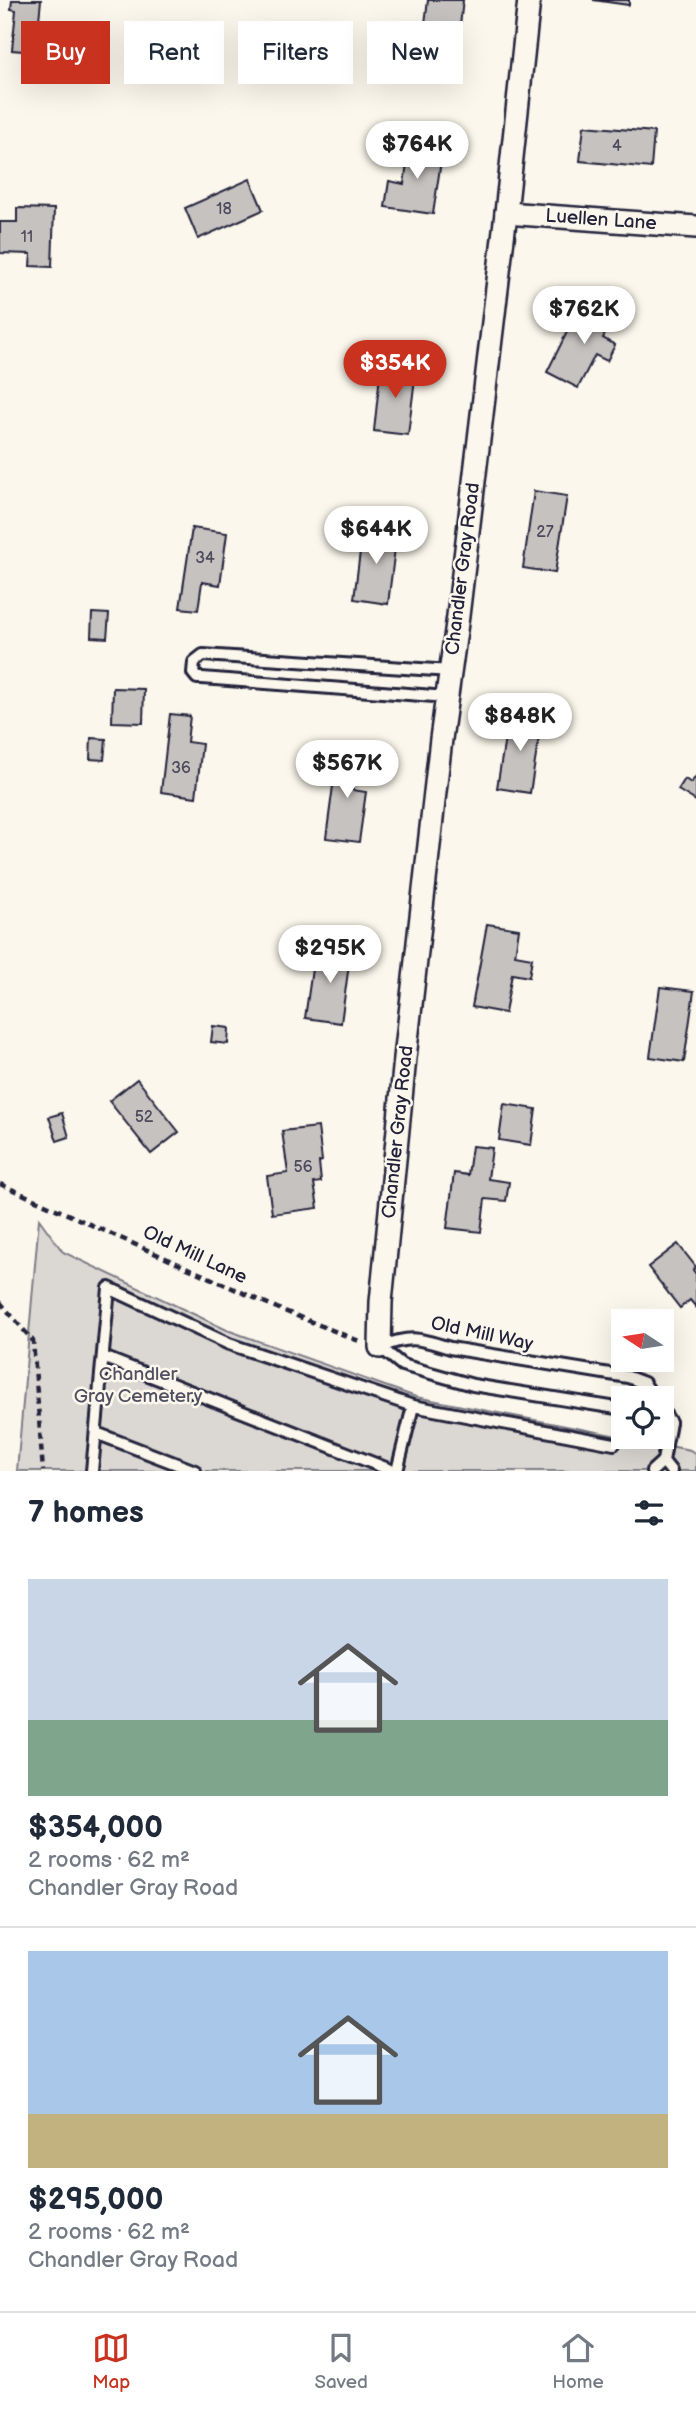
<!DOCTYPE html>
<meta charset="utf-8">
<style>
body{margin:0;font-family:"Balsamiq Sans",sans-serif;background:#f2f2f3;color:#1f2937;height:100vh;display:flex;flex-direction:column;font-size:26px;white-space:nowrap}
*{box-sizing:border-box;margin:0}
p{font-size:23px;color:#747a83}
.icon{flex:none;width:38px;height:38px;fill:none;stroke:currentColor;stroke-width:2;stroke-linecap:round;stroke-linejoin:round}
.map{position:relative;height:1471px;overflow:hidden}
.sheet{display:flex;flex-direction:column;background:#fff;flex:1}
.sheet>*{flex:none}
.guide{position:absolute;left:21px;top:21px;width:654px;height:63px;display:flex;gap:14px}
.needle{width:46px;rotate:282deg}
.controls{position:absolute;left:611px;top:1309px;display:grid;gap:14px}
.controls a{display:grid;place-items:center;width:63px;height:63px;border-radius:0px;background:#fff;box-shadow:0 7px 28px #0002;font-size:35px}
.price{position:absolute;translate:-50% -60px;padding:0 16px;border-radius:24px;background:#fff;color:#222;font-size:23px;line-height:46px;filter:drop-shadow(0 2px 4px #0008)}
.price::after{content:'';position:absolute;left:50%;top:42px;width:21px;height:16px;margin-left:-10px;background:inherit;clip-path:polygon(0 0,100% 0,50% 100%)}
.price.current{background:#c8321e;color:#fff}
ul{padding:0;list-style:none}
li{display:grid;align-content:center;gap:14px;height:371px;padding:0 28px}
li+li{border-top:2px solid #e0e1e3}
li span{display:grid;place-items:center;height:217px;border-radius:0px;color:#555}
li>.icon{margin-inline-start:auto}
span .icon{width:126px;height:126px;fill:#fffc;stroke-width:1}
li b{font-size:30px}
h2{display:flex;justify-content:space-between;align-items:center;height:84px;padding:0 28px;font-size:30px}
.chip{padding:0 24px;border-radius:0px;background:#fff;box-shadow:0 7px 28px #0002;font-size:24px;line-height:63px}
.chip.current{background:#c8321e;color:#fff}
.tabs{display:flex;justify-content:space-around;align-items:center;height:98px;border-top:2px solid #e0e1e3;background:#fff;font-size:19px;color:#747a83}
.tabs a{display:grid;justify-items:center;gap:4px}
.tabs .current{color:#c8321e}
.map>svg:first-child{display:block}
</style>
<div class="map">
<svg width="696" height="1471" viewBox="0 0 696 1471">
<rect width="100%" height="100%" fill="#fbf7ec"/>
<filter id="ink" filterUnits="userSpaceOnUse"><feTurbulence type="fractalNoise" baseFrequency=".0143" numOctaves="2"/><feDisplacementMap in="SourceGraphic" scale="14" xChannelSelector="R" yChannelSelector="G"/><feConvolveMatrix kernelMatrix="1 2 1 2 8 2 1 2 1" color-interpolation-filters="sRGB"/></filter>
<g filter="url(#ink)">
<path fill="#dbd8d3" stroke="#7e7d87" stroke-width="2" d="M39 1219 63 1252 227 1330 416 1397 690 1450 696 1454V1471H17Z"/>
<g fill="#c6c2c0" stroke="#22223b" stroke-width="2">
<path d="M12 0H41L39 20 73 23 69 55 12 50 16 10 11 9Z"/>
<path d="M428 0H463L457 51 422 47Z"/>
<path d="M593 0H629V5Z"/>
<path d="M584 126 654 132 651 168 580 161Z"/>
<path d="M410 143 443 148 433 214 385 207 389 181 404 184Z"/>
<path d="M250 179 263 210 198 239 185 208Z"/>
<path d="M17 208 54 209 52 267 30 266 31 254 0 253V222H17Z"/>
<path d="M599 300 617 309 603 338 615 345 607 361 595 355 578 388 547 372 572 322 585 329Z"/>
<path d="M381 365 416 370 408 435 374 431Z"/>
<path d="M534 491 567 496 555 573 523 568Z"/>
<path d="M192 528 227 533 220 585 202 582 198 610 180 608Z"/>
<path d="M363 528 397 532 388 604 354 599Z"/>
<path d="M92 613 109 614 107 638 91 637Z"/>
<path d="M113 688 144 689 143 723 112 722Z"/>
<path d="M509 713 542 718 530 793 497 788Z"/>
<path d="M170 714 190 716 187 742 202 744 196 797 161 792Z"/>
<path d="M91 738 106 739 104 760 90 759Z"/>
<path d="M337 756 370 760 368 776 354 774 352 790 366 792 359 842 326 838Z"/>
<path d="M696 776V801L678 790 685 779 691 783Z"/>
<path d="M487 924 519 929 515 955 532 958 529 977 512 974 505 1013 472 1007Z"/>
<path d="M332 939 352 942 341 1023 305 1018 313 962 329 964Z"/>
<path d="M660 987 694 991 684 1062 650 1057Z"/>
<path d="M213 1026 229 1028 228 1044 211 1042Z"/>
<path d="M137 1079 179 1132 151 1154 109 1101Z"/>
<path d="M504 1104 536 1109 531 1145 499 1140Z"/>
<path d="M62 1113 69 1137 57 1141 49 1117Z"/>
<path d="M318 1127 322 1161 319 1162 321 1182 314 1183 318 1208 272 1214 267 1176 288 1173 282 1131Z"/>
<path d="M472 1146 492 1148 488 1179 509 1182 506 1201 485 1199 481 1232 447 1228 454 1173 468 1175Z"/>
<path d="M678 1244 696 1267 693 1270 696 1274V1307L690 1300 680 1308 648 1267Z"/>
</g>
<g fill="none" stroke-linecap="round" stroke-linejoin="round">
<g stroke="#22223b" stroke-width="16">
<g id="service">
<path d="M447 697 202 678H197L193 673 194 662 203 655 451 671"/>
<path d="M380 1347C411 1335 418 1338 450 1348L628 1377 644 1383 654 1398"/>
<path d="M380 1347 402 1365 473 1385 623 1409"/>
<path d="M103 1357 393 1471"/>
<path d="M662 1410 670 1422"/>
<path d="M670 1422 663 1461 671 1471"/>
<path d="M96 1433 195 1471"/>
<path d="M92 1471 109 1288 229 1344 413 1406 614 1444"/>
<path d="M397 1471 413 1406"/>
<path d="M652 1471 663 1461"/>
</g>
</g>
<g stroke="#22223b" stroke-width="26">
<g id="minor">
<path d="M506 213 696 227"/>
<path d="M380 1347 381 1302 405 1058 441 739 458 616 506 213 529 0"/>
</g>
</g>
<g stroke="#22223b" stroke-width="4.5" stroke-dasharray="7 5" stroke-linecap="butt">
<path d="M0 1184 277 1308 359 1341"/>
<path d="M0 1302 33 1341 43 1471"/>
</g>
<use href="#service" stroke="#fbf7ec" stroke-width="10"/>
<use href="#minor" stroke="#fbf7ec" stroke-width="21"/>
</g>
</g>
<g text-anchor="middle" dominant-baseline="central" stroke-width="5" stroke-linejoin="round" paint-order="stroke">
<g font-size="16" fill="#4b4a5c">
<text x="617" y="146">4</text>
<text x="224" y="209">18</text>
<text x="27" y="237">11</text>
<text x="545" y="532">27</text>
<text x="205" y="558">34</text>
<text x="181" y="768">36</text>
<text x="144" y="1117">52</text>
<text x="303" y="1167">56</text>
</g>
<g font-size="19" fill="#22223b" stroke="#fbf7ec">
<text transform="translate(601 220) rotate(4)">Luellen Lane</text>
<text transform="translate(463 569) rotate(-83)">Chandler Gray Road</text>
<text transform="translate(398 1132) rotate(-84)">Chandler Gray Road</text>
<text transform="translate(195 1255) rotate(25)">Old Mill Lane</text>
<text transform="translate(482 1334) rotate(12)">Old Mill Way</text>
</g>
<g font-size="19" fill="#505061" stroke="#fbf7ec">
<text x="138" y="1374">Chandler<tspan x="138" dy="22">Gray Cemetery</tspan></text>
</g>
</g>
</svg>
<div class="controls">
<a><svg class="needle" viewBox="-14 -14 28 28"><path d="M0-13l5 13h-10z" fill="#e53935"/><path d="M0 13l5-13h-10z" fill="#747a83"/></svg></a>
<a><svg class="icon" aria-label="locate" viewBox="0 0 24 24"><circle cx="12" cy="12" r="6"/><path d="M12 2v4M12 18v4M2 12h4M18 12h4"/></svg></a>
</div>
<b class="price" style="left:417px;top:181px">$764K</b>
<b class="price" style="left:584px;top:346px">$762K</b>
<b class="price current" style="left:395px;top:400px">$354K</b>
<b class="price" style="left:376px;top:566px">$644K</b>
<b class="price" style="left:520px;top:753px">$848K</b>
<b class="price" style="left:347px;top:800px">$567K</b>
<b class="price" style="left:330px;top:985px">$295K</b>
<div class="guide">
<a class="chip current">Buy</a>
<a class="chip">Rent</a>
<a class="chip">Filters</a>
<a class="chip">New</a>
</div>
</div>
<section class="sheet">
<h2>7 homes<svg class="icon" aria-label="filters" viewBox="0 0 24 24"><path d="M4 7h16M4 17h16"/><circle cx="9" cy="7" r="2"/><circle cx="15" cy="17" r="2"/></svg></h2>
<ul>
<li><span style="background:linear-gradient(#c9d6e8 65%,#7fa58c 0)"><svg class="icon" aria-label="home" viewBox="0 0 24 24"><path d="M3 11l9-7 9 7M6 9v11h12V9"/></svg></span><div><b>$354,000</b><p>2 rooms · 62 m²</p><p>Chandler Gray Road</p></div></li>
<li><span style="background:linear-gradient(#a9c7e8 75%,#c2b280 0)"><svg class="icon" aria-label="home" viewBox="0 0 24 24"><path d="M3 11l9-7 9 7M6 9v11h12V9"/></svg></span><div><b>$295,000</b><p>2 rooms · 62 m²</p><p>Chandler Gray Road</p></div></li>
</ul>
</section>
<nav class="tabs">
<a class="current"><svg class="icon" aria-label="map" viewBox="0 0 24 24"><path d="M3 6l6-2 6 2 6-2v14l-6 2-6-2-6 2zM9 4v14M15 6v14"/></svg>Map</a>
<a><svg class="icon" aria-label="saved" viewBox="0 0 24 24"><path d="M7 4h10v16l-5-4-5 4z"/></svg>Saved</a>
<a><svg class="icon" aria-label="home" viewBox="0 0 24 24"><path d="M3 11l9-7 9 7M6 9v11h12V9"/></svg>Home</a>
</nav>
